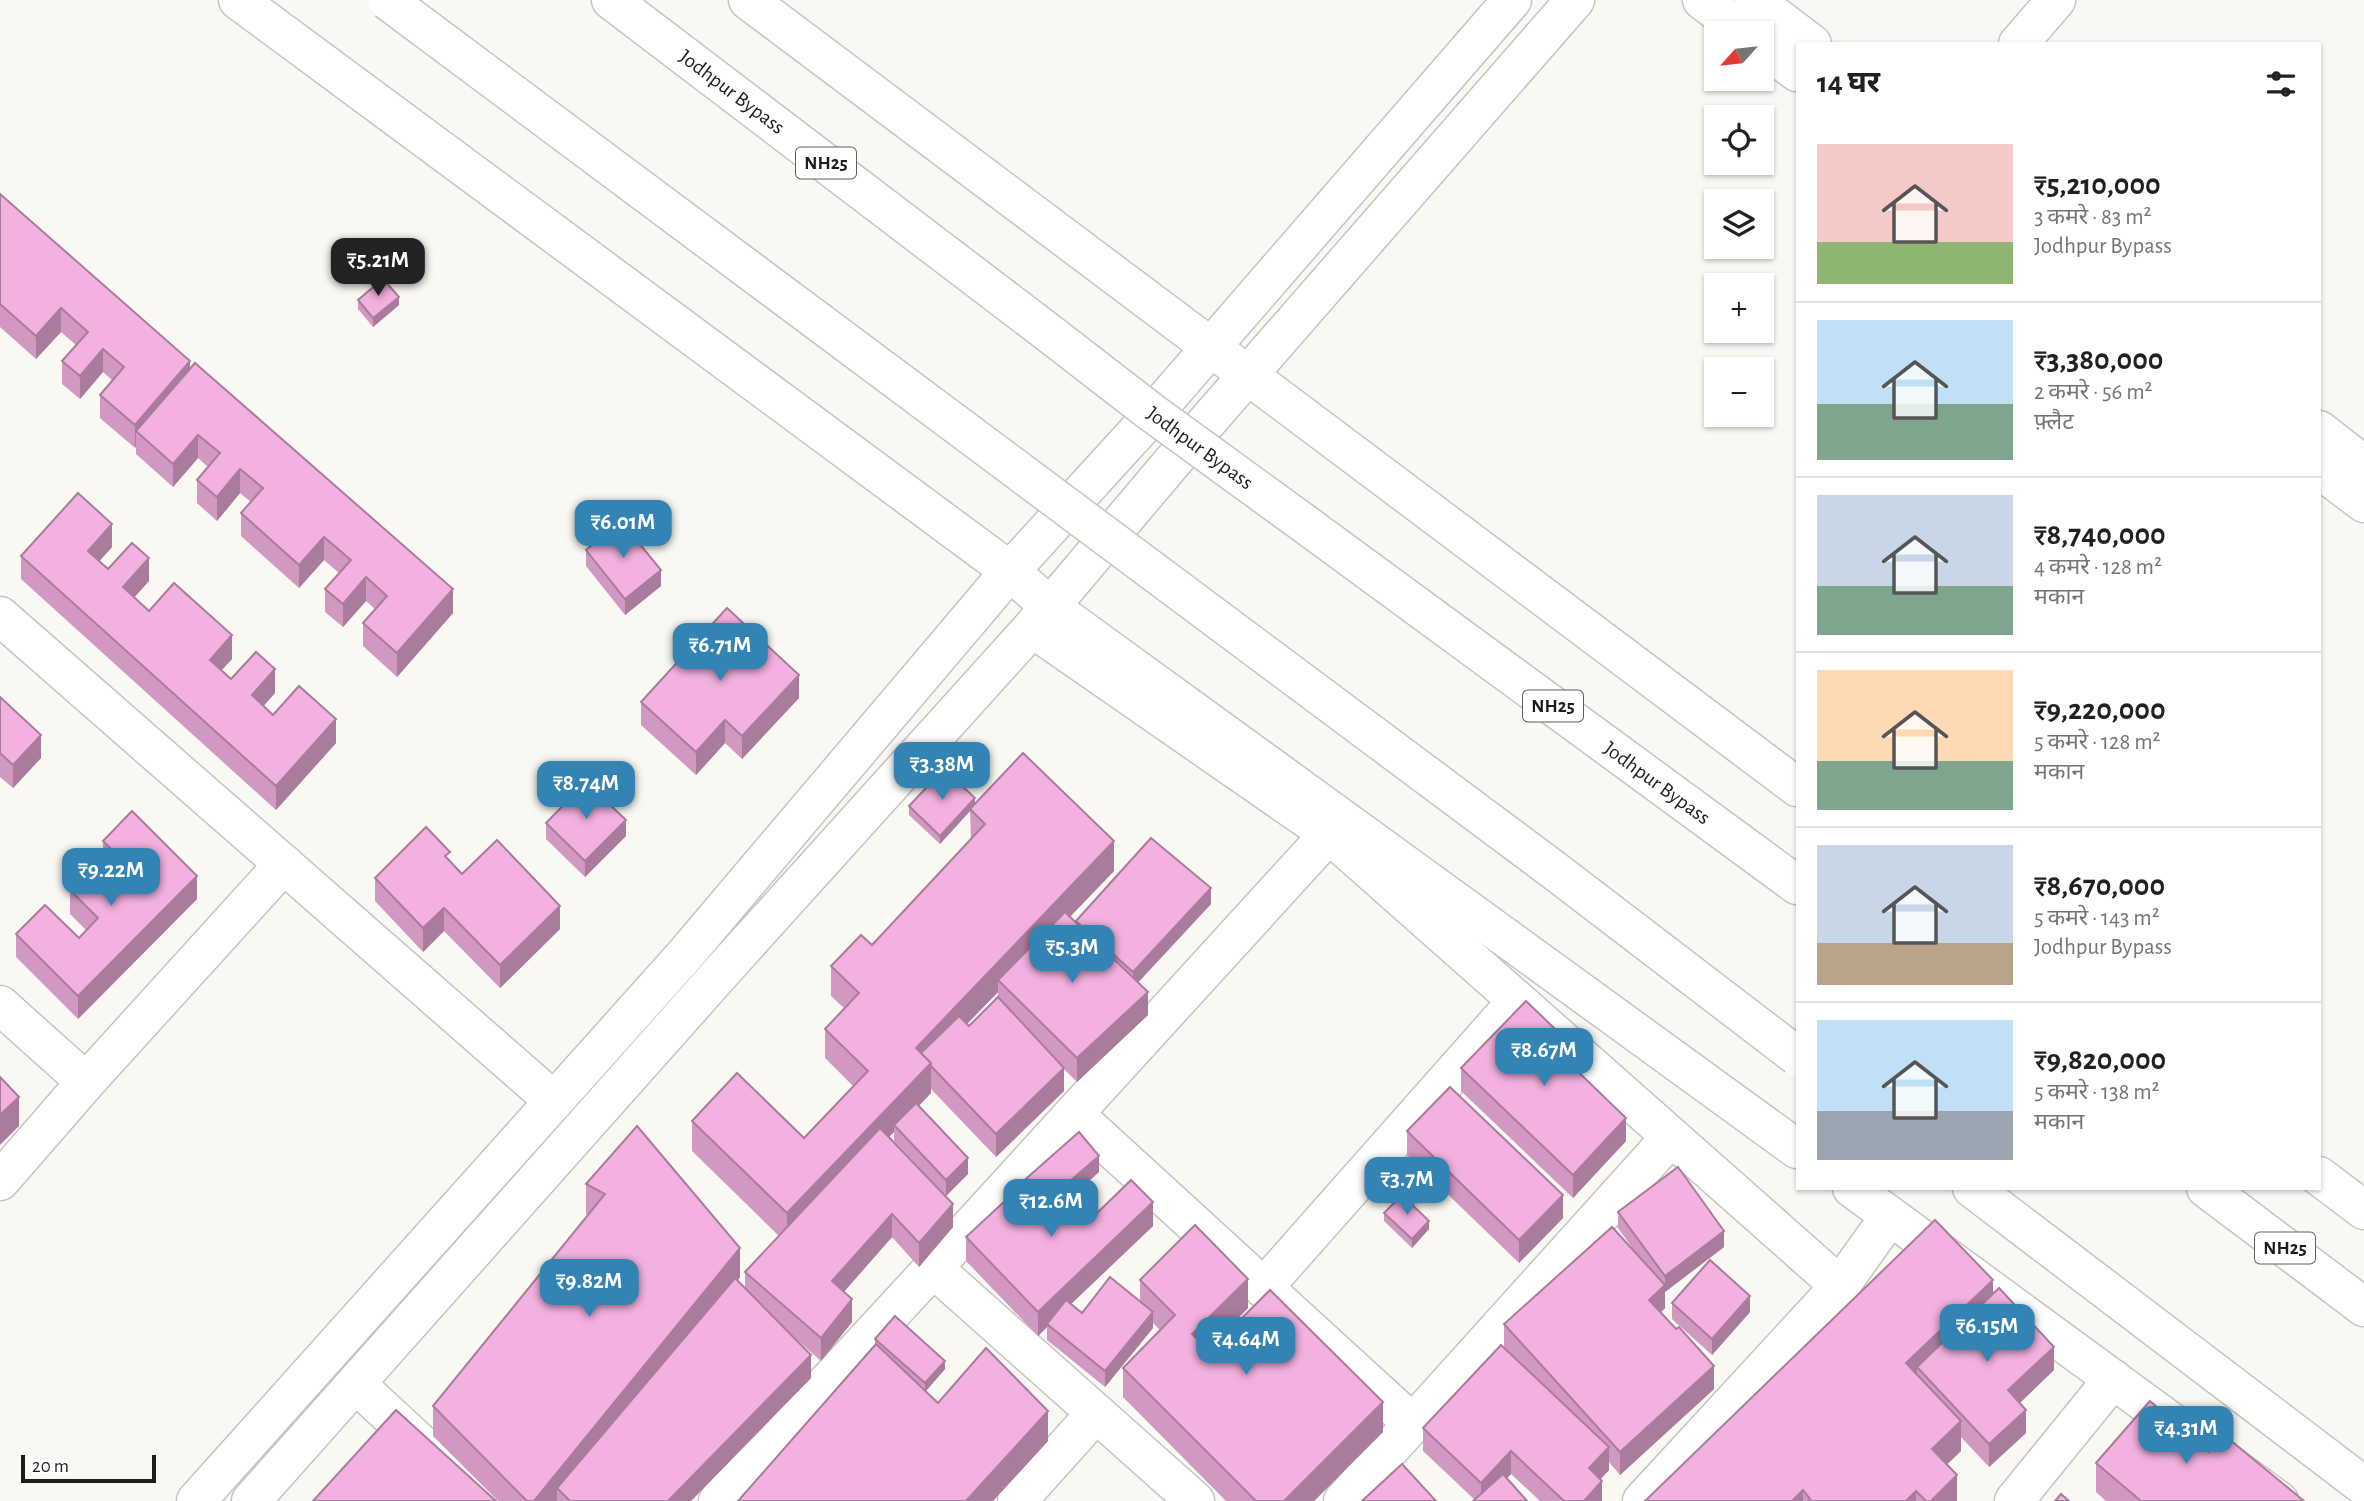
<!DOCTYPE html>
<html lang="hi">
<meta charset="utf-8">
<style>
body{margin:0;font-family:"Alegreya Sans","Noto Sans Devanagari",sans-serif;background:#f6f6f6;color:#202124;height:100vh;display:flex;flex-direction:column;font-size:26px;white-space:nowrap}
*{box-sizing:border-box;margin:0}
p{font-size:23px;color:#757577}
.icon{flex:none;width:38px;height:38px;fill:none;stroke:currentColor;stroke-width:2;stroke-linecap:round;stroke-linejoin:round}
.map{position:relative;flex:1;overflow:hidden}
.side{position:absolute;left:1796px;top:42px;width:525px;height:1148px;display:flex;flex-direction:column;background:#fff;border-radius:0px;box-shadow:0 2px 5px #0004}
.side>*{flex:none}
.needle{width:46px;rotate:243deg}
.buttons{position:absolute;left:1704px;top:21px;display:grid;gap:14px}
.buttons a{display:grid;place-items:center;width:70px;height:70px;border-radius:0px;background:#fff;box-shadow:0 2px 5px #0004;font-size:35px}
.scale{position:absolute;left:21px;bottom:18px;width:135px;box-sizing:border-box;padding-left:7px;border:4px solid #1d1d1b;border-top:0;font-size:19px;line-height:24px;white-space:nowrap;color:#1d1d1b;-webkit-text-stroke:5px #fff;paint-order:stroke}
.price{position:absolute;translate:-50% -60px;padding:0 16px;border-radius:14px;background:#3383b4;color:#fff;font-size:23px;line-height:46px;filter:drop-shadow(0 2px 4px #0008)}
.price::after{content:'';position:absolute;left:50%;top:42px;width:21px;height:16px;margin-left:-10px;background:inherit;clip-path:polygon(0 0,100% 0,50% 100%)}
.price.selected{background:#222;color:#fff}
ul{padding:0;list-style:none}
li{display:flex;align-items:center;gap:21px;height:175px;padding:0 21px}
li+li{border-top:2px solid #e0e0e0}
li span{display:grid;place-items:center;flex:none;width:196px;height:140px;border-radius:0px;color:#555}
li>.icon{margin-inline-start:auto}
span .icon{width:84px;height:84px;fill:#fffc;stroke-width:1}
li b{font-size:30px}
h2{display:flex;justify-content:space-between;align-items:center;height:84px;padding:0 21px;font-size:30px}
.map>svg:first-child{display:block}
</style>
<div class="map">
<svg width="2364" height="1501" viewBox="0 0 2364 1501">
<rect width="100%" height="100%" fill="#f9f8f3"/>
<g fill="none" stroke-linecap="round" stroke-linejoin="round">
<g stroke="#c6c5c1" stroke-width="41">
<g id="minor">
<path d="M2018 44 2056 0"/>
<path d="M0 616 554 1101"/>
<path d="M1032 628 1329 834 1840 1286"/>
<path d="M0 1005 86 1082"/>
<path d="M1074 1114 1413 1424"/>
<path d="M0 1181 86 1082 284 864"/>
<path d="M933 1268 1195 1501"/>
<path d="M1263 1288 1517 1001"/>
<path d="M356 1384 482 1501"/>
<path d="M718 1501 933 1268 1329 834"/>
<path d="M1017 1501 1096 1413"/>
<path d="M1343 1501 1671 1137"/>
<path d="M1642 1501 1840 1286 1890 1216"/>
<path d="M2014 1501 2113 1379"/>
</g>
</g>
<g stroke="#c6c5c1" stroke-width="41">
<g id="tertiary">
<path d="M238 0 1010 571 1049 606 1797 1149"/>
<path d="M748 0 1797 787"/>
<path d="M1702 0 1746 33"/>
<path d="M1754 0 1812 44"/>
<path d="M1762 46 1797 72"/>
<path d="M2319 430 2364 465"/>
<path d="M2319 469 2364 503"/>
<path d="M2319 1176 2364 1210"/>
<path d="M1852 1188 2279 1501"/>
<path d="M196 1501 684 956 1010 571 1146 422 1512 0"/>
<path d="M251 1501 725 968 1032 628 1185 447 1575 0"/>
</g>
</g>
<g stroke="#c6c5c1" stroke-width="41">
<g id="trunk">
<path d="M611 0 1041 327"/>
<path d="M1309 527 1797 885"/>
<path d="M1972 1188 2364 1486"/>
<path d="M2206 1188 2364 1307"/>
</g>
</g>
<use href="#minor" stroke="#fff" stroke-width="38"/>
<use href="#tertiary" stroke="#fff" stroke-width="38"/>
<use href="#trunk" stroke="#fff" stroke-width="38"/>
<g stroke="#c6c5c1" stroke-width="41" stroke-linecap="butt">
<g id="trunk-bridge">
<path d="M387 0 1555 871 1797 1056"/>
<path d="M1041 327 1151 412 1309 527"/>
</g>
</g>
<use href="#trunk-bridge" stroke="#fff" stroke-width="38"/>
</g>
<g fill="#d198c0" fill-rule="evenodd">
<path d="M0 194 190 368 453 613 397 677 363 646V623L375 609 366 601 343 627 325 612V589L339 573 324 560 299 588 241 536V513L251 502 240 493 217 521 197 503V480L208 467 198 458 173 487 136 454V446L135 448 100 418V395L112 380 103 372 80 399 62 384V361L76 345 61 332 36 359 0 327Z"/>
<path d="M358 300 399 305 373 327 358 309Z"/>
<path d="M112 547 99 561 108 569 149 581 134 597 149 611 232 659 221 670 231 679 275 693 263 706 273 715 336 743 276 810 21 579V556Z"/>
<path d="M586 550 661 586 625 615 586 566Z"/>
<path d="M0 697 41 758 13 788 0 777Z"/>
<path d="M799 698 742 759 725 743 696 775 641 725V702Z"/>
<path d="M975 804 1114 871 1070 917 1076 923V921L1211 904 1138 982 1148 1015 1077 1082 1064 1069V1091L996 1157 931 1089V1093L919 1106 968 1174 946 1196 894 1141V1132L888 1137 953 1227 919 1267 892 1237 844 1292 852 1322 821 1361 795 1338 811 1378 691 1501H498L433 1436V1406L588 1215 586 1214V1184L637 1126 740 1277 738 1281 745 1288V1272L779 1236 692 1151V1121L804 1138 853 1086 825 1058V1029L844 1008 831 996V966L872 945 971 840 970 811 940 844 909 815V806ZM998 992V997L969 1026 967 1024Z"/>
<path d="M546 823 626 836 585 877 546 839Z"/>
<path d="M103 841 197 899 78 1019 16 957V934L79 938 86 930 70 914V890L108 898 122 884 103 864Z"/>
<path d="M450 861 462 874 560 929 500 988 444 931 423 952 375 901V878Z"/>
<path d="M1461 1068 1626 1141 1573 1198 1461 1091Z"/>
<path d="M1407 1131 1563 1218 1519 1263 1407 1155Z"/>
<path d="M1099 1172 1068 1199 1089 1221 1153 1226 1071 1304 1082 1313 1140 1301V1280L1248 1308 1207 1349 1209 1351 1383 1432 1314 1501H1226L1123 1397V1368L1160 1330 1153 1323V1328L1105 1387 1047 1340V1327L1038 1336 966 1261V1237L1020 1187V1184Z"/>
<path d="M1618 1212 1724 1247 1665 1292V1308L1661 1312 1714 1389 1620 1475 1609 1462V1470L1600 1479 1602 1501H1540L1511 1474 1475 1500 1423 1451V1428L1504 1347V1324L1638 1256 1618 1228Z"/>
<path d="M1384 1213 1429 1229 1412 1248 1384 1221Z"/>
<path d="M1993 1294 2054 1370 2020 1403 2026 1433 1989 1467 1961 1437V1451L1947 1464 1957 1501H1645Z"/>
<path d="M1672 1303 1750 1312 1712 1355 1672 1319Z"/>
<path d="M875 1339 945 1369 926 1391 938 1403 1048 1441 993 1501 875 1346Z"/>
<path d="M2209 1452 2304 1501H2106L2096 1492V1463Z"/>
</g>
<g fill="#aa7c9c">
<path d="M399 297V305L373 327V318Z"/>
<path d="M61 308V332L36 359V336Z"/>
<path d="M103 349V372L80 399V376Z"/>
<path d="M190 361V384L136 431V446L135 448V425Z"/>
<path d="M198 435V458L173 487V464Z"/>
<path d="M240 469V493L217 521V497Z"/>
<path d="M112 524V547L88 574V551Z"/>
<path d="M324 537V560L299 588V565Z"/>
<path d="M149 558V581L123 610V587Z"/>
<path d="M661 570V586L625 615V599Z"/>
<path d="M366 577V601L343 627V604Z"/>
<path d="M453 589V613L397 677V653Z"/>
<path d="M232 635V659L210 683V660Z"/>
<path d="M275 669V693L252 719V695Z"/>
<path d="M799 675V698L742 759V736Z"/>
<path d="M336 719V743L276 810V786Z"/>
<path d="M725 720V743L696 775V752Z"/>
<path d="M41 735V758L13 788V765Z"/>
<path d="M975 798V806L970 809V811L940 844V836Z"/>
<path d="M626 820V836L585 877V861Z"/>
<path d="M1114 841V871L1004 985 998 980V992L929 1063 916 1048Z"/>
<path d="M197 876V899L78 1019V996Z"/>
<path d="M1211 888V904L1133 988V972Z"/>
<path d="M560 906V929L500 988V965Z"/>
<path d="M444 908V931L423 952V928Z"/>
<path d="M1148 992V1015L1077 1082V1058Z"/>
<path d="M1580 1053V1076L1570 1064Z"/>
<path d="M931 1063V1093L897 1128 894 1125V1132L787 1243V1213Z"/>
<path d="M1064 1068V1091L996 1157V1134Z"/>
<path d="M19 1097V1126L0 1145V1115Z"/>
<path d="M1626 1118V1141L1573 1198V1175Z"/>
<path d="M1099 1156V1172L1040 1224V1208Z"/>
<path d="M968 1158V1174L946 1196V1180Z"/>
<path d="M1563 1195V1218L1519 1263V1240Z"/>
<path d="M1153 1202V1226L1049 1325 1047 1324V1327L1038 1336V1312Z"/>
<path d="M953 1204V1227L919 1267V1243Z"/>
<path d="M892 1214V1237L832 1305V1281Z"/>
<path d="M1429 1221V1229L1412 1248V1239Z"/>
<path d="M1724 1231V1247L1665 1292V1308L1649 1323V1300L1665 1285V1276Z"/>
<path d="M740 1248V1277L563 1494 557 1488V1501H534Z"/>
<path d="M1248 1279V1308L1192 1364V1334Z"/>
<path d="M1993 1280V1309L1917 1367V1383L1906 1363Z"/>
<path d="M1750 1296V1312L1712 1355V1339Z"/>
<path d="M852 1299V1322L821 1361V1338Z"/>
<path d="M1153 1312V1328L1105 1387V1371Z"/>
<path d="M2054 1347V1370L2008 1414V1390Z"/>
<path d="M811 1355V1378L691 1501H668Z"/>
<path d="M945 1361V1369L925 1392V1383Z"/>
<path d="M1714 1366V1389L1620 1475V1452Z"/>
<path d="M1383 1402V1432L1314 1501H1284Z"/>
<path d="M2026 1410V1433L1989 1467V1444Z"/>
<path d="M1048 1411V1441L993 1501H966Z"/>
<path d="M1961 1421V1451L1932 1479V1449Z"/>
<path d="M1609 1447V1470L1589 1492V1468Z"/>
<path d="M1511 1451V1474L1486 1501H1481V1483Z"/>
<path d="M1957 1475V1501H1931Z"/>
<path d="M1602 1481V1501H1584Z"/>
<path d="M1803 1490V1501H1792Z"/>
<path d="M1916 1491V1501H1906Z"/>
</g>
<g fill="#f3b1df" stroke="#aa7c9c" stroke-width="2">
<path d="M0 194 190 361 135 425 100 395 124 367 103 349 80 376 62 361 88 332 61 308 36 336 0 304Z"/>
<path d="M383 279 399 297 373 318 358 300Z"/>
<path d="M195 363 453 589 397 653 363 623 387 596 366 577 343 604 325 589 351 560 324 537 299 565 241 513 263 488 240 469 217 497 197 480 220 453 198 435 173 464 136 431Z"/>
<path d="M78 493 112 524 88 551 108 569 132 543 149 558 123 587 149 611 174 583 232 635 210 660 231 679 256 652 275 669 252 695 273 715 299 686 336 719 276 786 21 556Z"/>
<path d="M621 521 661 570 625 599 586 550Z"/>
<path d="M727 608 799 675 742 736 725 720 696 752 641 702Z"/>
<path d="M0 697 41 735 13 765 0 753Z"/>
<path d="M1023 753 1114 841 916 1048 931 1063 787 1213 692 1121 737 1073 804 1138 868 1071 825 1029 859 993 831 966 861 935 872 945 985 824 970 809Z"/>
<path d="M944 769 975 798 940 836 909 806Z"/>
<path d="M586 782 626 820 585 861 546 823Z"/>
<path d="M132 811 197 876 78 996 16 934 45 905 79 938 98 918 70 890 86 875 108 898 134 872 103 841Z"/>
<path d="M426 827 450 852 445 856 462 874 497 840 560 906 500 965 444 908 423 928 375 878Z"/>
<path d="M1151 838 1211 888 1133 972 1076 921Z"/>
<path d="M1065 912 1148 992 1077 1058 998 980Z"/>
<path d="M998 997 1064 1068 996 1134 931 1066V1063L921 1053 959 1016 969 1026Z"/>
<path d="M1526 1001 1580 1053 1570 1064 1626 1118 1573 1175 1461 1068Z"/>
<path d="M0 1077 19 1097 0 1115Z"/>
<path d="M1450 1087 1563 1195 1519 1240 1407 1131Z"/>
<path d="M916 1103 968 1158 946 1180 894 1125Z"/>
<path d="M637 1126 740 1248 534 1501H527L433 1406 605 1194 586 1184Z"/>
<path d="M880 1128 953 1204 919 1243 892 1214 832 1281 852 1299 821 1338 745 1272Z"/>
<path d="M1079 1132 1099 1156 1041 1206 1020 1184Z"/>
<path d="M1678 1167 1724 1231 1665 1276 1618 1212Z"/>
<path d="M1131 1180 1153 1202 1038 1312 966 1237 1021 1186 1041 1206 1059 1189 1089 1221Z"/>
<path d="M1402 1195 1429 1221 1412 1239 1384 1213Z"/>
<path d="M1935 1220 1993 1280 1906 1363 1961 1421 1932 1449 1957 1475 1931 1501H1926L1916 1491 1906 1501H1808L1810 1499 1803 1490 1792 1501H1645Z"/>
<path d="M1195 1225 1248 1279 1192 1334 1209 1351 1270 1290 1383 1402 1284 1501H1256L1123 1368 1175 1315 1140 1280Z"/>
<path d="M1612 1227 1665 1285 1649 1300 1676 1329 1679 1327 1714 1366 1620 1452 1504 1324Z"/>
<path d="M1710 1260 1750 1296 1712 1339 1672 1303Z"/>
<path d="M1110 1277 1153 1312 1105 1371 1047 1324 1066 1300 1082 1313Z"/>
<path d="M735 1278 811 1355 668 1501H570L557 1488Z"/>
<path d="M1999 1288 2054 1347 2008 1390 2026 1410 1989 1444 1917 1367Z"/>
<path d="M895 1316 945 1361 925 1383 875 1339Z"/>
<path d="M876 1344 938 1403 986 1348 1048 1411 966 1501H738Z"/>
<path d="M1501 1345 1609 1447 1589 1468 1602 1481 1584 1501H1564L1511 1451 1481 1483 1423 1428Z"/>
<path d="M2150 1401 2209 1452 2224 1435 2304 1501H2141L2096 1463Z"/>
<path d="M396 1410 496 1501H313Z"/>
<path d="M1402 1464 1436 1501H1362Z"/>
<path d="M1503 1474 1527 1501H1473Z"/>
<path d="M2061 1494 2069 1501H2055Z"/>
</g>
<g text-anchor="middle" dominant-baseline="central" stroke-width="6" stroke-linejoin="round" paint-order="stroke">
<g fill="#fff" stroke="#61615f" stroke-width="2">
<rect x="796" y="147.5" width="60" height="31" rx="5"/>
<rect x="1523" y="690.5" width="60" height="31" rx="5"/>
<rect x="2255" y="1232.5" width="60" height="31" rx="5"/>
</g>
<g font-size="19" font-weight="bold" fill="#1d1d1b">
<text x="826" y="163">NH25</text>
<text x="1553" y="706">NH25</text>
<text x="2285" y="1248">NH25</text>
</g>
<g font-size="21" fill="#1d1d1b" stroke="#fff">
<text transform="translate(732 92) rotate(37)">Jodhpur Bypass</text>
<text transform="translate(1200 448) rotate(36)">Jodhpur Bypass</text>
<text transform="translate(1657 783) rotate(36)">Jodhpur Bypass</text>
</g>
</g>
</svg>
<div class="buttons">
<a><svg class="needle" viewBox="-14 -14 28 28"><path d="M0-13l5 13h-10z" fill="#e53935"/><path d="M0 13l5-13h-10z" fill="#757577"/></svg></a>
<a><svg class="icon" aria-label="locate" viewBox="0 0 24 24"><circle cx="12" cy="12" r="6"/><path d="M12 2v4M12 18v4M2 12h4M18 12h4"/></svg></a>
<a><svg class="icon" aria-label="layers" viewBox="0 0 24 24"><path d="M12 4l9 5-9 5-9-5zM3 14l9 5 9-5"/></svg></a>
<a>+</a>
<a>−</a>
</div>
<div class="scale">20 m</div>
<b class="price selected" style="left:378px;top:298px">₹5.21M</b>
<b class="price" style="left:623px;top:560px">₹6.01M</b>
<b class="price" style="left:720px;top:683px">₹6.71M</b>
<b class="price" style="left:942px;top:802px">₹3.38M</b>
<b class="price" style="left:586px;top:821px">₹8.74M</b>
<b class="price" style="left:111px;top:908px">₹9.22M</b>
<b class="price" style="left:1072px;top:985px">₹5.3M</b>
<b class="price" style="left:1544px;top:1088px">₹8.67M</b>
<b class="price" style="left:1407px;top:1217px">₹3.7M</b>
<b class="price" style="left:1051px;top:1239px">₹12.6M</b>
<b class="price" style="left:589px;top:1319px">₹9.82M</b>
<b class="price" style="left:1987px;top:1364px">₹6.15M</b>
<b class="price" style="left:1246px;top:1377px">₹4.64M</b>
<b class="price" style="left:2186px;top:1466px">₹4.31M</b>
<section class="side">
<h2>14 घर<svg class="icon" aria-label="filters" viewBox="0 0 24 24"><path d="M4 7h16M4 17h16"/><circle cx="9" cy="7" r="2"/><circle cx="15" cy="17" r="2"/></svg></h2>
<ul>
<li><span style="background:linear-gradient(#f6c9c9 70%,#8fb573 0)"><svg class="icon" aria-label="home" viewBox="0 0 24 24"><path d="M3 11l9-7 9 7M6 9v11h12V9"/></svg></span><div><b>₹5,210,000</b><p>3 कमरे · 83 m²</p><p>Jodhpur Bypass</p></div></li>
<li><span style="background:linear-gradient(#bfe0f5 60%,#7fa58c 0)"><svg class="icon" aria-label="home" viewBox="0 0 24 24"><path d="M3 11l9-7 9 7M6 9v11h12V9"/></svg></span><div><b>₹3,380,000</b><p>2 कमरे · 56 m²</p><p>फ़्लैट</p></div></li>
<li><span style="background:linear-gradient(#c9d6e8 65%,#7fa58c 0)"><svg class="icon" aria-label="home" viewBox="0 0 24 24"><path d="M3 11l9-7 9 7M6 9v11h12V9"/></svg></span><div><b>₹8,740,000</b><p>4 कमरे · 128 m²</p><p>मकान</p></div></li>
<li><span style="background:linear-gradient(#ffd9b3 65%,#7fa58c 0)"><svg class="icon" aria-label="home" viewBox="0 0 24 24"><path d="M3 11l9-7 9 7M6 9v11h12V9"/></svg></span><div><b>₹9,220,000</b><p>5 कमरे · 128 m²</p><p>मकान</p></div></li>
<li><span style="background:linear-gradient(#c9d6e8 70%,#b9a48a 0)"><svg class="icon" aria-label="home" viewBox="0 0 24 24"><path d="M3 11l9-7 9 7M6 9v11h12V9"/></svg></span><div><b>₹8,670,000</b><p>5 कमरे · 143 m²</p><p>Jodhpur Bypass</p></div></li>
<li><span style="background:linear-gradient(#bfe0f5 65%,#9aa5b1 0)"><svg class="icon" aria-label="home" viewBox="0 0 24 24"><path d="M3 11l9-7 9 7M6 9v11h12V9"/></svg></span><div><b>₹9,820,000</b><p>5 कमरे · 138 m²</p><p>मकान</p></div></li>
</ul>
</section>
</div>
